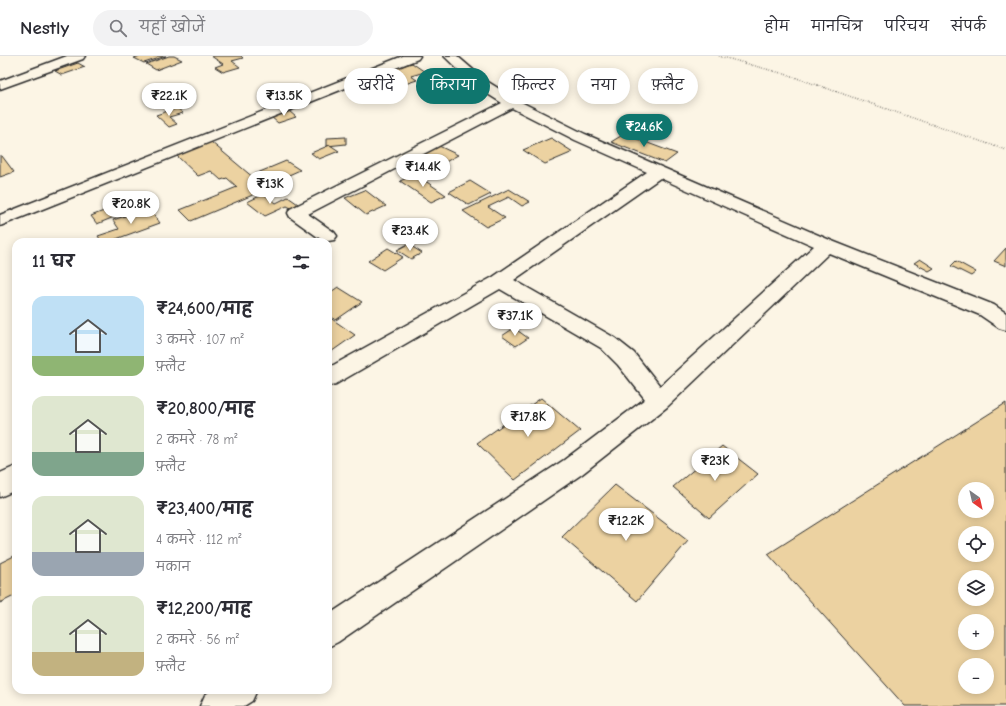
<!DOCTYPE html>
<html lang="hi">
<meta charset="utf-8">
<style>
body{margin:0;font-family:"Comic Neue","Playpen Sans Deva",sans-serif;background:#f2f2f3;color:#2b2b33;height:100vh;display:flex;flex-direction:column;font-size:15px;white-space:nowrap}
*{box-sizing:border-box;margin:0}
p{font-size:13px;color:#7c7c81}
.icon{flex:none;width:22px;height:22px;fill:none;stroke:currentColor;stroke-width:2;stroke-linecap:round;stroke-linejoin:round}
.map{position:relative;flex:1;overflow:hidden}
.drawer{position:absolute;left:12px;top:182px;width:320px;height:456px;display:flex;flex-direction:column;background:#fff;border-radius:12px;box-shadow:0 2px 10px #0003}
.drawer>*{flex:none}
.banner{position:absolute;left:344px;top:12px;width:380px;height:36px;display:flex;gap:8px}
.needle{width:26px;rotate:146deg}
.controls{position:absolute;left:958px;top:426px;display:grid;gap:8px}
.controls a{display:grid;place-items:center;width:36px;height:36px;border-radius:50%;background:#fff;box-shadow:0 2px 10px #0003;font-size:20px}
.price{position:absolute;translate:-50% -34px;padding:0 9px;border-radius:14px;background:#fff;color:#222;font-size:13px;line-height:26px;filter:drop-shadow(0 1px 2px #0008)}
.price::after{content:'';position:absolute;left:50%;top:24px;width:12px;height:9px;margin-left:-6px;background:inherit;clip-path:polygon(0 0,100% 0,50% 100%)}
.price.on{background:#0f766e;color:#fff}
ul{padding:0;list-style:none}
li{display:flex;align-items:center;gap:12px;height:100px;padding:0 20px}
li span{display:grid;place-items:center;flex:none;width:112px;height:80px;border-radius:12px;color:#555}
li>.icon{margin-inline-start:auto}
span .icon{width:48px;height:48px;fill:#fffc;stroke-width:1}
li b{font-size:17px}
h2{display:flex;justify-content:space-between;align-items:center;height:48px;padding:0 20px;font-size:17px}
.pill{padding:0 14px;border-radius:18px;background:#fff;box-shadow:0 2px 10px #0003;font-size:14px;line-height:36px}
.pill.on{background:#0f766e;color:#fff}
header{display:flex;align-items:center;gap:24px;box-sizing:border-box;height:56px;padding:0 20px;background:#fff;border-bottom:1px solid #e1e1e2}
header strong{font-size:19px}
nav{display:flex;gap:22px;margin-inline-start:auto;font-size:14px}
.search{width:280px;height:36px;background:#f2f2f3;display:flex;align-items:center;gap:10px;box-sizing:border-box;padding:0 14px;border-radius:22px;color:#7c7c81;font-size:15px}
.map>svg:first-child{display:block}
</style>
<header>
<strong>Nestly</strong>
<div class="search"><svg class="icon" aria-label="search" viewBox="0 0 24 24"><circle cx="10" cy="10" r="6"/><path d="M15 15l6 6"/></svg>यहाँ खोजें</div>
<nav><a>होम</a><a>मानचित्र</a><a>परिचय</a><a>संपर्क</a></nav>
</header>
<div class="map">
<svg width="1006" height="650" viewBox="0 0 1006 650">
<rect width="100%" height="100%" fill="#fcf5e5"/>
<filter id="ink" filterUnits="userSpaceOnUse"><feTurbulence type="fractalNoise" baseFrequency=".025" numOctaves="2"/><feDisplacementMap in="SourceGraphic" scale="8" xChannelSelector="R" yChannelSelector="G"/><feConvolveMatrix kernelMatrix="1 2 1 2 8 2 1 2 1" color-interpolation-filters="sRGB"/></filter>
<g filter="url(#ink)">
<g fill="#ecd2a1" stroke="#2b2b2b" fill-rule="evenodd">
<path d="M140 0H166L144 7 134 2Z"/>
<path d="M169 0H174L182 4 156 14 146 8Z"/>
<path d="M211 0H241L243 2 232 5 240 11 223 16 215 11 223 8Z"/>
<path d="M78 7 85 11 62 19 55 15Z"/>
<path d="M412 7 425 16 411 20 417 24 405 28 399 24 388 27 376 17Z"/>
<path d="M177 52 183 57 169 61 177 68 169 71 156 59Z"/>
<path d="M289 55 296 61 278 67 271 61Z"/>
<path d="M624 78 677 98 665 107 611 86Z"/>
<path d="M346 81V88L327 90V82Z"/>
<path d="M551 82 573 96 545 108 523 94Z"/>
<path d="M211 86 267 133 191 165 180 154 237 131 227 122 221 124 211 115 198 120 176 99Z"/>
<path d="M330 89 339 95 319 103 311 97Z"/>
<path d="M439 90 458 99 424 118 406 108Z"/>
<path d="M0 100H2L14 116 0 121Z"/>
<path d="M286 105 300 114 269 128 255 118Z"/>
<path d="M415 118 446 139 431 146 400 125Z"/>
<path d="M470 125 491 138 469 149 449 136Z"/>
<path d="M509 133 530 146 522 150 509 141 488 151 505 162 486 171 463 155Z"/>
<path d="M365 134 386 150 366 159 345 142Z"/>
<path d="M264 138 276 147 288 141 298 148 291 152 287 150 265 160 247 146Z"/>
<path d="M134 143 141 150 97 168 91 160Z"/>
<path d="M149 152 160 167 108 186H102L98 180 119 173 113 164Z"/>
<path d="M410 171 423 178 411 186 398 178Z"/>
<path d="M408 188 422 197 411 203 397 194Z"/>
<path d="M388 192 403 201 383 214 368 205Z"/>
<path d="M1006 192V210L994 205Z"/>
<path d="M920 203 934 212 929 215 914 207Z"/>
<path d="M956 205 976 216 971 220 951 210Z"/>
<path d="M338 231 362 246 336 264 328 259V238Z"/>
<path d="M329 261 355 279 328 298V262Z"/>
<path d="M514 272 528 282 516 290 502 280Z"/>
<path d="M541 342 580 375 515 424 477 387Z"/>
<path d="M1006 347V650H905L768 498ZM965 433H987V455H965ZM965 477H987V499H965ZM965 521H987V543H965ZM965 565H987V587H965ZM965 609H987V631H965Z"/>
<path d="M722 390 758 418 709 462 673 431Z"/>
<path d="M615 429 688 485 637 545 562 481Z"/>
<path d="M16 499V539L0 547V507Z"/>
</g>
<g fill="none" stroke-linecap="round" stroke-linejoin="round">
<g stroke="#2b2b2b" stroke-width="3">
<g id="minor">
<path d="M67 0H85L83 3 0 33V25Z"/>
<path d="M403 0H420L418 3 0 170V159Z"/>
<path d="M444 0H457L485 24 517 44 585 78 832 185 994 249 1006 257V274L999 272 980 259 829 197 667 351 582 418 338 586 328 591V559L564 404 645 343 618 309 601 292 500 233 336 328 328 330V312L493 221 647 116 575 84 512 52 308 158 334 176 337 180 334 184 328 185 322 184 290 161 288 157 290 153 502 47 475 30ZM660 122 814 190 660 330 634 297 615 282 514 224Z"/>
<path d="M16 410V434L0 441V417Z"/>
<path d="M212 634H257L252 645 244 650H200L205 639Z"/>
</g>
</g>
<path stroke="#2b2b2b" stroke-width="1.5" stroke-dasharray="0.5 2" stroke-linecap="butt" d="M719 0 788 19 1006 94"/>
<use href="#minor" fill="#fcf5e5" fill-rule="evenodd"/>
</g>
</g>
</svg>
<div class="controls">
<a><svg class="needle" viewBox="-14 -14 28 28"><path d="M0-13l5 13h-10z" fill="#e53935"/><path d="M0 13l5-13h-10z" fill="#7c7c81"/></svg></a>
<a><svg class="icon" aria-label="locate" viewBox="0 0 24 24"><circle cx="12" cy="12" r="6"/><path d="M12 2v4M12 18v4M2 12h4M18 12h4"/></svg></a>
<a><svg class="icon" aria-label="layers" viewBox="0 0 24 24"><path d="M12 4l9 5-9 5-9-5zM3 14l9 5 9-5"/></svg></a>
<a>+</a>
<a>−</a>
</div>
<b class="price" style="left:169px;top:61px">₹22.1K</b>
<b class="price" style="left:284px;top:61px">₹13.5K</b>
<b class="price on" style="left:644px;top:92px">₹24.6K</b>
<b class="price" style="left:423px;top:132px">₹14.4K</b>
<b class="price" style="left:270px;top:149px">₹13K</b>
<b class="price" style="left:131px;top:169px">₹20.8K</b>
<b class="price" style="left:410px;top:196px">₹23.4K</b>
<b class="price" style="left:515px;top:281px">₹37.1K</b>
<b class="price" style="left:528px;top:382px">₹17.8K</b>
<b class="price" style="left:715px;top:426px">₹23K</b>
<b class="price" style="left:626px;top:486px">₹12.2K</b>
<div class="banner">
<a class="pill">खरीदें</a>
<a class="pill on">किराया</a>
<a class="pill">फ़िल्टर</a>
<a class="pill">नया</a>
<a class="pill">फ़्लैट</a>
</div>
<section class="drawer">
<h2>11 घर<svg class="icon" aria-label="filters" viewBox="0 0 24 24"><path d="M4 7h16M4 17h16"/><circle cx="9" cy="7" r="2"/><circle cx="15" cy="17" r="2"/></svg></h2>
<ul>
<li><span style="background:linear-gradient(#bfe0f5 75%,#8fb573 0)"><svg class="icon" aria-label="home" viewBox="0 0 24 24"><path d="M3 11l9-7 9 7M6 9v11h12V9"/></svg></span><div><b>₹24,600/माह</b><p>3 कमरे · 107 m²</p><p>फ़्लैट</p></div></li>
<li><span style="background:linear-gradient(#dfe7d0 70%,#7fa58c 0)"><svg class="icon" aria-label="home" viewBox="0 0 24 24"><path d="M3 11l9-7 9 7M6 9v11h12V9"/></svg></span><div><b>₹20,800/माह</b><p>2 कमरे · 78 m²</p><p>फ़्लैट</p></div></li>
<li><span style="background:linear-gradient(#dfe7d0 70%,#9aa5b1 0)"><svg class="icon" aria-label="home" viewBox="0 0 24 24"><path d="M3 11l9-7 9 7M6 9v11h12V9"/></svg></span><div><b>₹23,400/माह</b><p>4 कमरे · 112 m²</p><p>मकान</p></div></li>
<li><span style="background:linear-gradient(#dfe7d0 70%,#c2b280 0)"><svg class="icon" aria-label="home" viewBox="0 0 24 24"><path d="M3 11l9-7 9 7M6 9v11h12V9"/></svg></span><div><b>₹12,200/माह</b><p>2 कमरे · 56 m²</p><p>फ़्लैट</p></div></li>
</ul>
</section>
</div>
